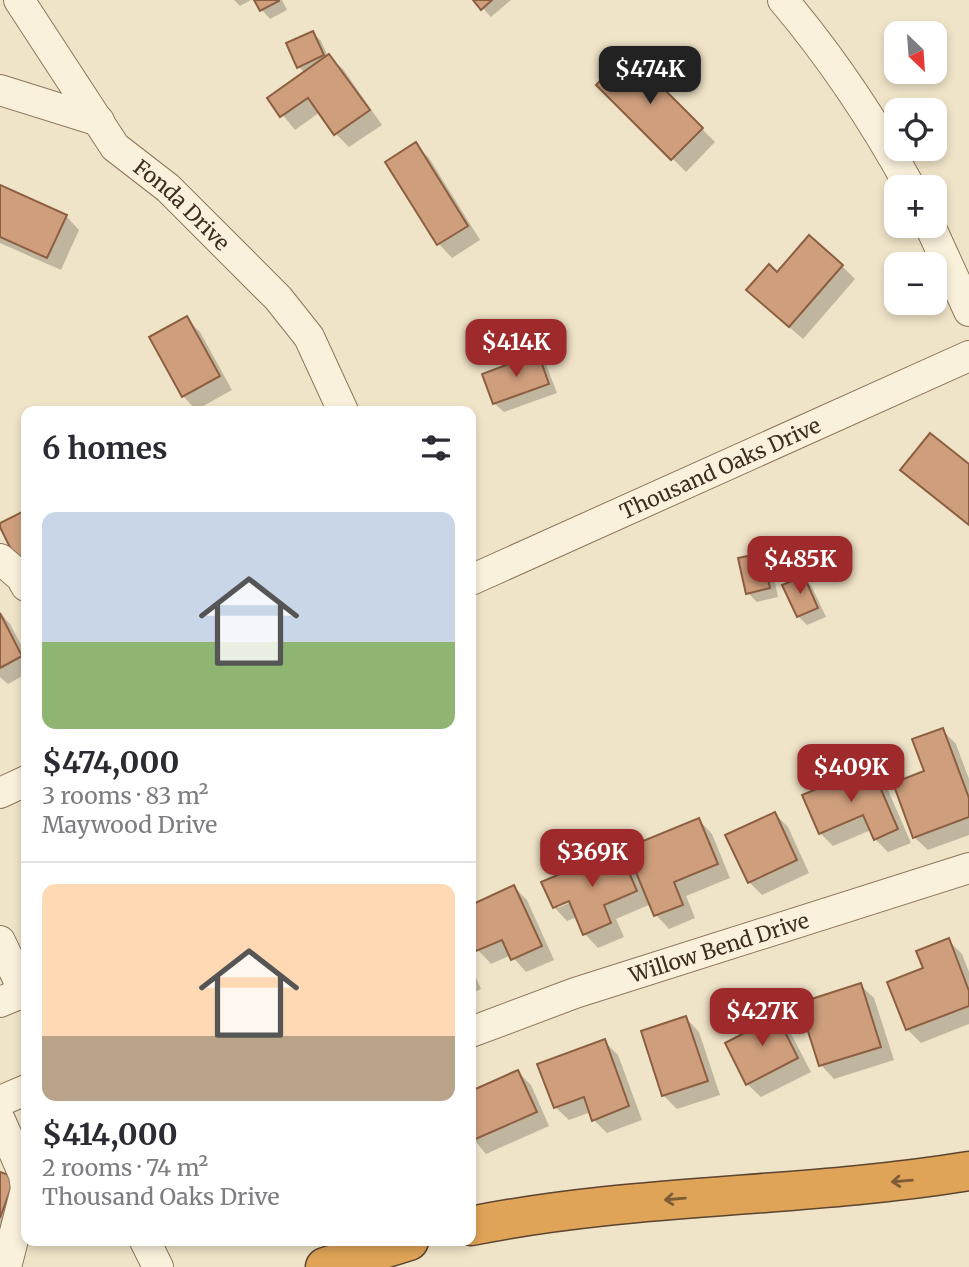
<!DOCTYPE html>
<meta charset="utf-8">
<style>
body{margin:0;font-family:Merriweather,serif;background:#f7f7f7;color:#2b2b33;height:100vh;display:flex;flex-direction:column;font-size:26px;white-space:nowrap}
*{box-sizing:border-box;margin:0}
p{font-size:23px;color:#7c7c81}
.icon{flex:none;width:38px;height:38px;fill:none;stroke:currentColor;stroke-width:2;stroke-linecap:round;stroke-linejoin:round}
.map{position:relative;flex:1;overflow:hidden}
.sheet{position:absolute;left:21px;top:406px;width:455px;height:840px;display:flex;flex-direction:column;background:#fff;border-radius:14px;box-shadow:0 4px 10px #0003}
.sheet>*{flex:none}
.needle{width:46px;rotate:155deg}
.controls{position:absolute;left:884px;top:21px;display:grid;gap:14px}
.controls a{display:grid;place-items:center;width:63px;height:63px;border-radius:14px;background:#fff;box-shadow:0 4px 10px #0003;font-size:35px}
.price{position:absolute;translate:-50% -60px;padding:0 16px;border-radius:14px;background:#9e2a2b;color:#fff;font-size:23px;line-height:46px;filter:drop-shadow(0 2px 4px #0008)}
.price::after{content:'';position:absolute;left:50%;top:42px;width:21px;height:16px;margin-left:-10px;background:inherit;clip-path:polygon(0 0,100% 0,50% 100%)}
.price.selected{background:#222;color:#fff}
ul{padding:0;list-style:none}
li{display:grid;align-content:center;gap:14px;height:371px;padding:0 21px}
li+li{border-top:2px solid #e1e1e2}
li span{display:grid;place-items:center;height:217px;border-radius:14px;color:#555}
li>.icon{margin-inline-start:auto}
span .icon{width:126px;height:126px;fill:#fffc;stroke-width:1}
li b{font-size:30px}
h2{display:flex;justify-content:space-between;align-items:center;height:84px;padding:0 21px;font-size:30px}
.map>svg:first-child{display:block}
</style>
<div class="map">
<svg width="969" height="1267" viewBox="0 0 969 1267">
<rect width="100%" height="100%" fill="#f0e4c8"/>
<g fill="#0003" fill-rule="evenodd">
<path d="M234 0H251L240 6Z"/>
<path d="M256 0H282L287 10 270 19 262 10Z"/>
<path d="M475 0H511L491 17Z"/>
<path d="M313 33 321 41 328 57 343 69 382 125 349 147 336 134 320 112 295 130 269 98 305 73 299 67Z"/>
<path d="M628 55 715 142 686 172 599 85Z"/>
<path d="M416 145 429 158 480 240 452 258 439 244 387 162Z"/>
<path d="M0 187 66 216 79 230 61 270 0 243Z"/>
<path d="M842 266 855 279 803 339 762 303Z"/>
<path d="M186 319 200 332 232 390 196 410 183 396Z"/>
<path d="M537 355 546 364 557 393 504 412 495 404 484 375Z"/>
<path d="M969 466V526L902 470Z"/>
<path d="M22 514 26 518V568L17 559Z"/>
<path d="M762 555 771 564 778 597 757 602 748 593Z"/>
<path d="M803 578 812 587 826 617 807 625 798 616Z"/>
<path d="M0 613 10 624 26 654V674L8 684 0 677Z"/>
<path d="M942 730 956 744 969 779V835L928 850 914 837 927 772Z"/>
<path d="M870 768 884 781 911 843 888 852 875 839 871 830 833 846 820 833Z"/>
<path d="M775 814 788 827 809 873 762 895 749 882Z"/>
<path d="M699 820 712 834 730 878 686 896 695 918 669 929 656 915 651 904 616 919 624 937 598 948 585 934 577 917 567 921 554 907 618 851 637 869ZM576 896 577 899 558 908V904Z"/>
<path d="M514 887 527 900 554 960 526 972 511 955 491 964 478 950 471 935V907Z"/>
<path d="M948 940 962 954 969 972V1024L921 1043 907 1029Z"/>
<path d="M471 966 481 989 471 994Z"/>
<path d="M860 985 874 998 894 1060 834 1079 821 1065 801 1004Z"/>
<path d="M773 1010 786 1024 811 1072 761 1097 747 1084 758 1028Z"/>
<path d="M686 1018 699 1032 720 1095 677 1109 663 1095Z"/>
<path d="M604 1041 618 1055 642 1120 607 1133 594 1120 591 1112 569 1120 555 1107Z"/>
<path d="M518 1072 531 1085 549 1126 486 1154 471 1136V1093Z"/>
<path d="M0 1174 14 1179 0 1231Z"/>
</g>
<g fill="#cf9f7d" stroke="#8d5f41" stroke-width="2">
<path d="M254 0H279V1L260 11Z"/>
<path d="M473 0H492L481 10Z"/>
<path d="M313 31 324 55 297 68 286 43Z"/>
<path d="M628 53 703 128 671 160 596 85Z"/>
<path d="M329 54 370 110 334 135 308 98 280 117 267 98Z"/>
<path d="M416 142 468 226 437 245 385 162Z"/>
<path d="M0 185 67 215 47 258 0 237Z"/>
<path d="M809 235 843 265 789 327 746 290 769 264 777 272Z"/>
<path d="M187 316 220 376 182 397 149 337Z"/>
<path d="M538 353 549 384 493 404 482 374Z"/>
<path d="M930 433 969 464V525L900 470Z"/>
<path d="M22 512 26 520V555L16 560 0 527V523Z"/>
<path d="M762 553 770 588 746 594 738 558Z"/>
<path d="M804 576 818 608 797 617 782 585Z"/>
<path d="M0 613 22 656 0 668Z"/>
<path d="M943 728 969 798V817L913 838 893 783 924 771 912 739Z"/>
<path d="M871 766 898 829 874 840 863 815 819 834 802 795Z"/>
<path d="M775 812 797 860 748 883 725 835Z"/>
<path d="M699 818 718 864 674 882 683 905 654 916 626 848Z"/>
<path d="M619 849 637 891 604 905 611 923 583 935 569 901 553 908 541 882Z"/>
<path d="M514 885 542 946 511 960 502 940 476 951 471 939V905Z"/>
<path d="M949 938 969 991V1006L906 1030 887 982 923 968 916 951Z"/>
<path d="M861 983 881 1047 819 1066 799 1003Z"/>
<path d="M773 1008 798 1058 746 1085 725 1043 756 1027 752 1019Z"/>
<path d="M686 1016 708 1081 662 1096 641 1031Z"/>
<path d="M605 1039 629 1106 592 1121 584 1097 554 1108 537 1064Z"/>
<path d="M518 1070 537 1112 471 1141V1091Z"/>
<path d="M0 1172 15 1177 0 1218Z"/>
</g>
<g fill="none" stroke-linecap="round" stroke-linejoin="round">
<g stroke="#8d765c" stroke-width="32">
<g id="minor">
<path id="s1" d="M19 0 115 147 168 188 278 298 309 337 343 411"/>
<path d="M783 0C832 58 874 121 910 187"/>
<path d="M0 90 99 121"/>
<path d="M930 226 969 311"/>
<path d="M0 559 21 577 26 586"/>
<path id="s2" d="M471 580 969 356"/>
<path d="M0 793 26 781"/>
<path d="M0 941 26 996"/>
<path d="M0 1002 24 992"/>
<path id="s3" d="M471 1032 575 993 969 868"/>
<path d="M0 1101 26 1090"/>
<path d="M0 1120 24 1175 26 1189 6 1267"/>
<path d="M145 1241 158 1267"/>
</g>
</g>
<g stroke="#5b4430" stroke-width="41">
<g id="highway">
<path d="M471 1226C635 1193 804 1198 969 1171"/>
<path d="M325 1267 409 1241"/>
</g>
</g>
<use href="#minor" stroke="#faf1dc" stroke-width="30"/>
<use href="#highway" stroke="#e0a458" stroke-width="38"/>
</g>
<defs><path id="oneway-shaft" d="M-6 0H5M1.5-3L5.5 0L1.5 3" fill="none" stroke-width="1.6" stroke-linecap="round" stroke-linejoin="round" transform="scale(1.75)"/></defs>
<g stroke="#7e5d36">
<use href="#oneway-shaft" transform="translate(902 1181) rotate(175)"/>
<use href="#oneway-shaft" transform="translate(675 1199) rotate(175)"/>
</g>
<g text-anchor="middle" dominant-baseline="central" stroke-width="7" stroke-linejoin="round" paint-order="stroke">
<g font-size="21" fill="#3d2e20" stroke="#f7eed8">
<text stroke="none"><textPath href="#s1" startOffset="264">Fonda Drive</textPath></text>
<text stroke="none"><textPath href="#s2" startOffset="273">Thousand Oaks Drive</textPath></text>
<text stroke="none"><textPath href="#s3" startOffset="262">Willow Bend Drive</textPath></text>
</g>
</g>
</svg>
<div class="controls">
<a><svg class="needle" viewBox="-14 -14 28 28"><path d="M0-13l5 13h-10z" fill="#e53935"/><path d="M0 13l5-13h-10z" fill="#7c7c81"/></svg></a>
<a><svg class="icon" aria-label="locate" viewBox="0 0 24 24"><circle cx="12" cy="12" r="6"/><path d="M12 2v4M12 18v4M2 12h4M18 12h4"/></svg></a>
<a>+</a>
<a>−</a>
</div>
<b class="price selected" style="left:650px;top:106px">$474K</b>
<b class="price" style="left:516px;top:379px">$414K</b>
<b class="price" style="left:800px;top:596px">$485K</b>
<b class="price" style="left:851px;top:804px">$409K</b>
<b class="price" style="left:592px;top:889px">$369K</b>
<b class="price" style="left:762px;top:1048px">$427K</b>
<section class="sheet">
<h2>6 homes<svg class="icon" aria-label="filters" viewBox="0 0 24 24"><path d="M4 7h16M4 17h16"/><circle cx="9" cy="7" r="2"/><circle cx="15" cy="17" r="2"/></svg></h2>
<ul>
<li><span style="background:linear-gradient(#c9d6e8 60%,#8fb573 0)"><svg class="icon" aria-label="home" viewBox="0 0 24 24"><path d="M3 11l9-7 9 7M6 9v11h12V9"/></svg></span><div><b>$474,000</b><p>3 rooms · 83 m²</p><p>Maywood Drive</p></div></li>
<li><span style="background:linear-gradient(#ffd9b3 70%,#b9a48a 0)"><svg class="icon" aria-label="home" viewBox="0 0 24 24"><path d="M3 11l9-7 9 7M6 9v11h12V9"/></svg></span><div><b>$414,000</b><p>2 rooms · 74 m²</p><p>Thousand Oaks Drive</p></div></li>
</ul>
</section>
</div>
